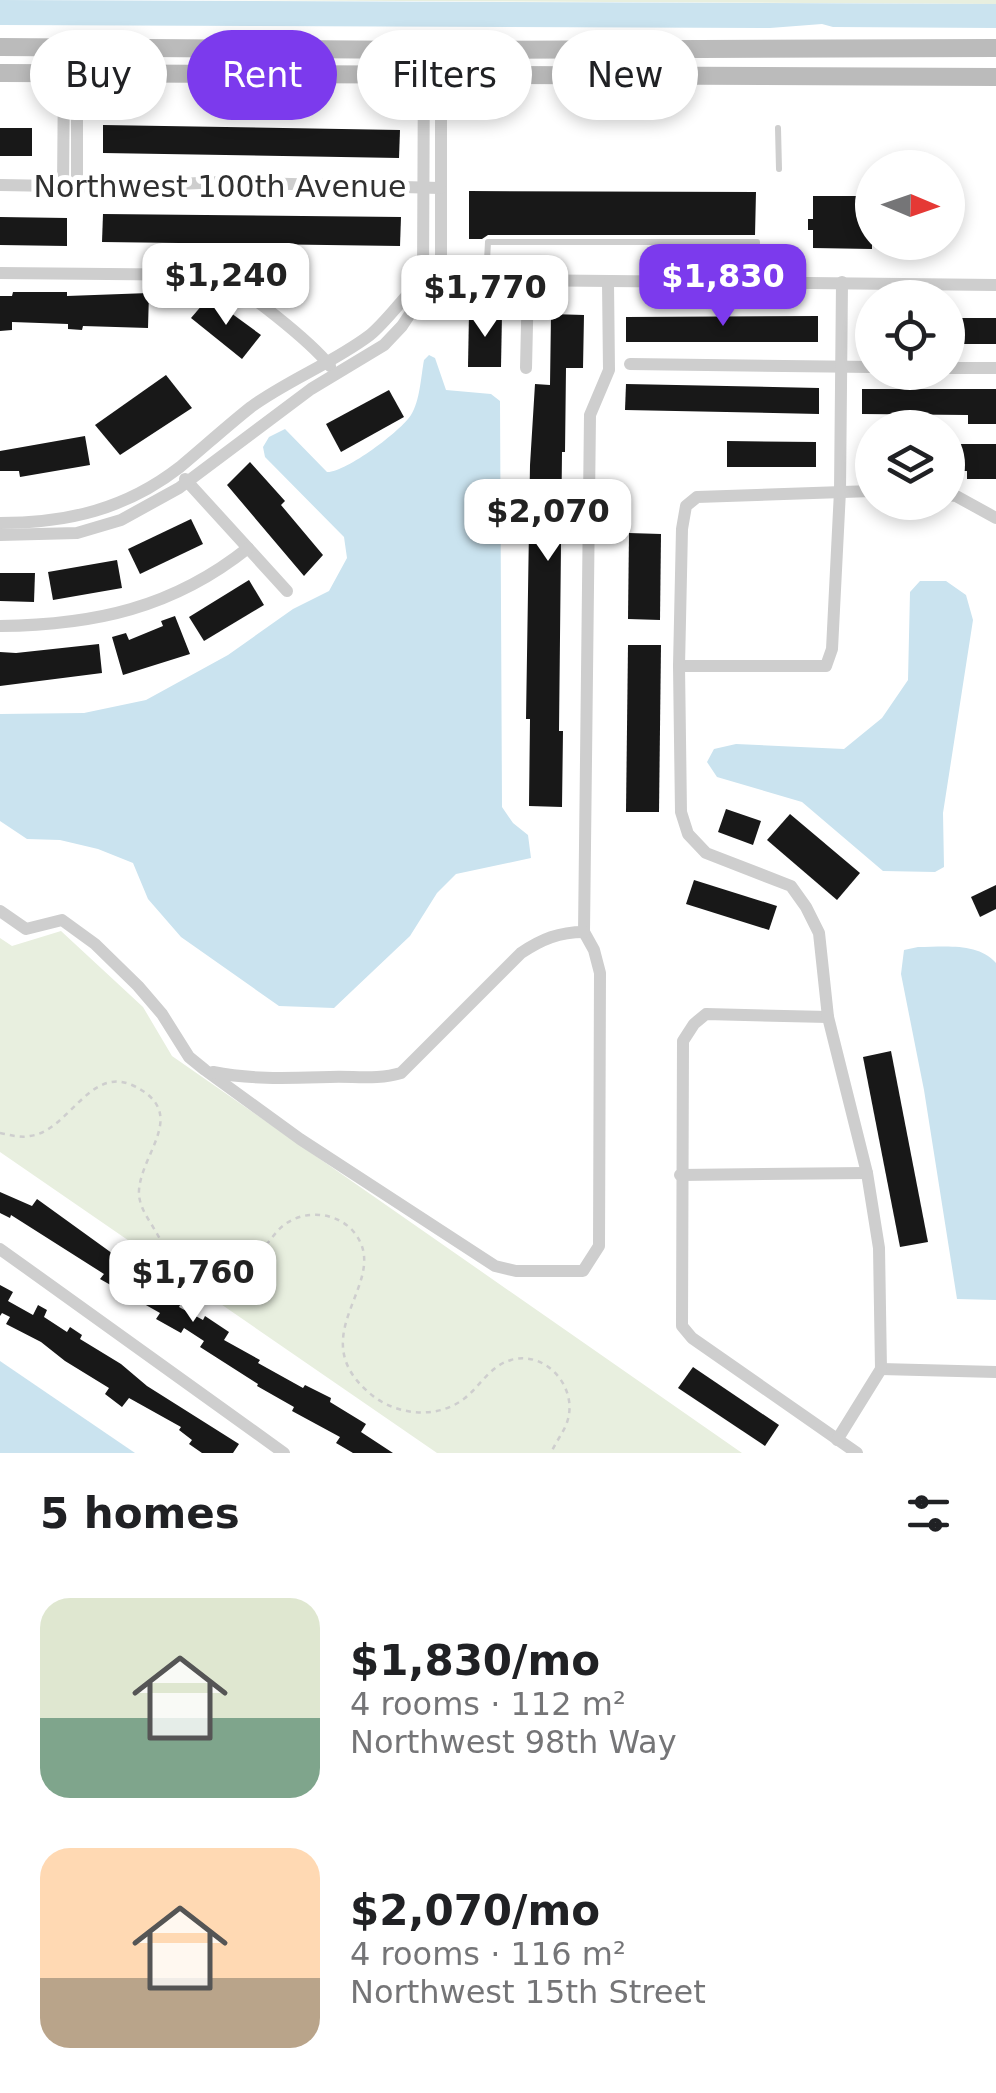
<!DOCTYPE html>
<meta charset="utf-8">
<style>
body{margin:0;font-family:"DejaVu Sans",sans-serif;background:#f6f6f6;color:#202124;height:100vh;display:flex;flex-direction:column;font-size:38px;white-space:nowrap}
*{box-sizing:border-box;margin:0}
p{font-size:32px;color:#757577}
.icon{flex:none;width:55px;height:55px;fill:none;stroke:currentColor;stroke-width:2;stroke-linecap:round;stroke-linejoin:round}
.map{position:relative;height:1453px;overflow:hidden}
.side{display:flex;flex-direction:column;background:#fff;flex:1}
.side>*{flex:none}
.hud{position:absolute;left:30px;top:30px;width:938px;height:90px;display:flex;gap:20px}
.needle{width:65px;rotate:92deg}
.controls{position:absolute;left:855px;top:150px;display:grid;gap:20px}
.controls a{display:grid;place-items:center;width:110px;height:110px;border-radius:50%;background:#fff;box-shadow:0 5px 15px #0003;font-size:50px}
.price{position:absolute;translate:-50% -85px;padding:0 22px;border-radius:20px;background:#fff;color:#222;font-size:32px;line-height:65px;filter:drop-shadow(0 2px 5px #0008)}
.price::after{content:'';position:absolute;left:50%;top:60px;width:30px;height:22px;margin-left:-15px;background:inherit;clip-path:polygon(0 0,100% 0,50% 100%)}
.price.on{background:#7c3aed;color:#fff}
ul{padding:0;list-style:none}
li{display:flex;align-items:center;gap:30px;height:250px;padding:0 40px}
li span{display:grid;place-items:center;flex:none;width:280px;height:200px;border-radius:30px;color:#555}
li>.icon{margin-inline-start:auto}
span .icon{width:120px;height:120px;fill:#fffc;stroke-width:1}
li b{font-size:42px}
h2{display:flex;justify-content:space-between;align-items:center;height:120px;padding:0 40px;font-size:42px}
.pill{padding:0 35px;border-radius:45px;background:#fff;box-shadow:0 5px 15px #0003;font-size:35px;line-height:90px}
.pill.on{background:#7c3aed;color:#fff}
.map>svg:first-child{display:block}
</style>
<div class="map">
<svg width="996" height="1453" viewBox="0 0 996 1453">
<rect width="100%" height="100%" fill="#fff"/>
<g fill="#e8efdf">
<path d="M187 0H996V4Z"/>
<path d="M61 931 143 1007 172 1056 742 1453H437L0 1152V938L12 946Z"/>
</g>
<g fill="#cae3ef">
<path d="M0 0 996 4V28L833 27 822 24 770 28 0 25Z"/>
<path d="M429 355 435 358 446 390 491 394 500 401 502 807 513 823 528 835 531 858 456 874 437 893 410 936 334 1008 279 1006 181 937 148 899 133 863 98 849 60 840 27 839 0 821V714L84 713 146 700 228 655 293 609 329 591 347 558 344 537 265 457 263 447 269 437 285 429 327 472C345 473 401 431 411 415 420 401 421 376 424 360Z"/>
<path d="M920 581H946L966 595 973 620 943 813 944 867 935 872 883 871 802 802 717 777 707 762 714 749 736 744 844 749 882 718 908 680 910 592Z"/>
<path d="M918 947C944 947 978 942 996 963V1300L957 1299 924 1090 901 974 904 950Z"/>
<path d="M0 1361 135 1453H0Z"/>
</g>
<g fill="#181818">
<path d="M103 125 400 130 399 158 103 153Z"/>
<rect x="0" y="128" width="32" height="28"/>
<path d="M469 191 756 192 755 235H488L482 239H469Z"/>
<path d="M813 196H872V249L813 248V230H808V219H813Z"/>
<path d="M103 214 401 217 400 246 102 242Z"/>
<path d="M0 217 67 218V246L0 245Z"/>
<path d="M13 292H67V296L149 293 148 328 83 326 82 330 68 329V324L12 322V330L0 331V296H12Z"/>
<path d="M209 297 261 335 242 359 191 318Z"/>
<path d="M469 313 502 314 501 367H468Z"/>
<path d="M551 314 584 315 583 368H566L565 452H562L559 731H563L562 807 529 806 530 719H526L530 465 535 384 550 385Z"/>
<path d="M818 316V342H626V317Z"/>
<rect x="948" y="318" width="48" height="26"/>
<path d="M166 375 192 408 120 455 95 425Z"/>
<path d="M626 384 819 388V414L625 410Z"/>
<path d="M862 389H996V424H968V415L862 414Z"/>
<path d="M389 390 404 417 341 452 326 424Z"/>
<path d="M85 436 90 465 20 477 19 471H0V451Z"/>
<path d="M727 441 816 442V467H727Z"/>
<path d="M948 444H996V479H967V471H948Z"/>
<path d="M250 462 285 501 281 505 323 555 304 576 227 485Z"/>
<path d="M191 519 203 544 140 574 128 549Z"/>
<path d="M629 533 661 534 660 620 628 619Z"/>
<path d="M117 560 122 588 53 600 48 572Z"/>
<path d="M0 573H35L34 602 0 601Z"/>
<path d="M249 580 264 605 204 641 189 617Z"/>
<path d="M175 616 190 654 123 675 112 637 126 633 129 640 163 626 161 621Z"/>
<path d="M99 644 102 673 0 686V652L16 653Z"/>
<path d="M628 645H661L659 812H626Z"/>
<path d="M726 809 761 821 753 845 718 832Z"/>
<path d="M790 814 860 873 837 900 767 840Z"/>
<path d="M694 880 777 906 769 930 686 904Z"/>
<path d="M996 885V909L980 917 971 897Z"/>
<path d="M891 1051 928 1242 900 1247 863 1057Z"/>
<path d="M0 1192 32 1206 37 1199 127 1264 123 1270 182 1301 179 1307 203 1320 205 1316 229 1332 224 1340 260 1360 258 1363 303 1388 305 1385 331 1398 330 1402 366 1424 361 1432 393 1453H353L336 1443 340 1437 292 1411 294 1407 257 1386 258 1384 200 1347 204 1341 184 1328 181 1333 156 1319 160 1313 100 1279 104 1274 11 1215 10 1218 0 1213Z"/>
<path d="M0 1285 13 1292 8 1301 33 1315 38 1305 47 1310 44 1317 67 1332 70 1327 82 1335 80 1339 121 1364 147 1386 239 1444 233 1453H202L189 1444 192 1440 179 1430 181 1427 129 1398 122 1407 105 1394 109 1388 65 1361 41 1342 6 1324 10 1317 2 1313 0 1316Z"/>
<path d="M693 1367 779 1425 765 1446 678 1388Z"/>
</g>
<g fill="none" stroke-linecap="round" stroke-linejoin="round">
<path stroke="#cecece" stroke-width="2.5" stroke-dasharray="5 5" stroke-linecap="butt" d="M0 1133C10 1135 20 1138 30 1136 69 1131 89 1066 132 1085 190 1112 142 1151 139 1190 138 1206 148 1218 156 1232 161 1240 165 1250 173 1256 200 1277 240 1269 264 1247 271 1240 276 1231 284 1225 305 1209 336 1212 353 1231 396 1281 296 1335 373 1396 399 1416 439 1419 465 1398 481 1385 490 1366 511 1360 545 1350 577 1386 568 1419 565 1431 556 1441 551 1453"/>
<g stroke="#cecece" stroke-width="6">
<path d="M778 128 779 169"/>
<path d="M664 242 666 281"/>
<path d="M486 279 488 242H757L755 282"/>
</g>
<g stroke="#cecece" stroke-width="12">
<path d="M441 49V279"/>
<path d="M0 185 113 187 221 182 440 188"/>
<path d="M77 186V74"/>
<path d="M63 187 64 73"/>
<path d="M0 273 215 275C242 286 311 342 330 366"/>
<path d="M423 279 424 50"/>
<path d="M630 364 872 367"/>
<path d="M526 368 528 281"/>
<path d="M948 368H996"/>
<path d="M185 479 287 591"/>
<path d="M948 495 956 496 996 518"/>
<path d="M0 523C68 523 126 509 180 467 204 447 227 426 251 407 288 380 333 363 370 335 388 320 404 296 423 279L996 285"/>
<path d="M0 535 77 533 121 520 179 488 311 389 384 345 402 326 433 279"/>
<path d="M0 626C94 625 173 608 248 548"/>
<path d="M679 666H826L832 649 840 491 842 282"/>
<path d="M0 911 26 929 62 920 95 944 138 986 162 1014 189 1057 205 1070 300 1139 495 1266 516 1271H583L599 1246 600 973 594 950 584 932 590 415 609 370 608 283"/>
<path d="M828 1017 706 1014 694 1024 683 1041 682 1326 692 1338 857 1453"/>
<path d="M213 1072C252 1080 291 1078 330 1077 354 1076 378 1080 401 1073L521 953C542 939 559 932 584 932"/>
<path d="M680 1175 867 1173"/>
<path d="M0 1249 284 1453"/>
<path d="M881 1369 996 1372"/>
<path d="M837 1440 881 1369 879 1248 867 1173 828 1017 819 933 806 907 791 886 706 853 688 834 681 812 679 666 682 529 686 506 697 497 872 491"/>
</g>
<g stroke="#bbb" stroke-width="18">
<path d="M0 47 424 50 996 48"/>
<path d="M0 73 996 77"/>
</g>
</g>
<g text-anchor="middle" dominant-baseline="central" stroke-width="10" stroke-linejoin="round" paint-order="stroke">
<g font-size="30" fill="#313131" stroke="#fff">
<text x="220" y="186">Northwest 100th Avenue</text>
</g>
</g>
</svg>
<div class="controls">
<a><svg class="needle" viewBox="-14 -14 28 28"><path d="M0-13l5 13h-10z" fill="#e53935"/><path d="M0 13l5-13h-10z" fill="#757577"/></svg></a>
<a><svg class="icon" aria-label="locate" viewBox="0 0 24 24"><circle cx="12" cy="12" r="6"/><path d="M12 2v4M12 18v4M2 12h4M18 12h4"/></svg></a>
<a><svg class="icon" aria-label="layers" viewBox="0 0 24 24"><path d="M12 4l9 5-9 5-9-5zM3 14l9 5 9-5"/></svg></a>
</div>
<b class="price" style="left:226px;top:328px">$1,240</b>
<b class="price on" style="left:723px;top:329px">$1,830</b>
<b class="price" style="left:485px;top:340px">$1,770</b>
<b class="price" style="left:548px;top:564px">$2,070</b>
<b class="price" style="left:193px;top:1325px">$1,760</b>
<div class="hud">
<a class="pill">Buy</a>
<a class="pill on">Rent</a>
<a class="pill">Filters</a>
<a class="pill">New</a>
</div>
</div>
<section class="side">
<h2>5 homes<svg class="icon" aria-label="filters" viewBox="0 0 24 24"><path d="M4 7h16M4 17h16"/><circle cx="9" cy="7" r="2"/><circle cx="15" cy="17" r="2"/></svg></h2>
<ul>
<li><span style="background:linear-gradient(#dfe7d0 60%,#7fa58c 0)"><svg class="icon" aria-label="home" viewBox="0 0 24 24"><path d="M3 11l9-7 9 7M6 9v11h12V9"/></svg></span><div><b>$1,830/mo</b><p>4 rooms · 112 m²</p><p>Northwest 98th Way</p></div></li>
<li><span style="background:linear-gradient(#ffd9b3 65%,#b9a48a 0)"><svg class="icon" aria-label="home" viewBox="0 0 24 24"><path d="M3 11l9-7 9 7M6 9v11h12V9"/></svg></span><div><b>$2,070/mo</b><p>4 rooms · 116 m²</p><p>Northwest 15th Street</p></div></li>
</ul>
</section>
